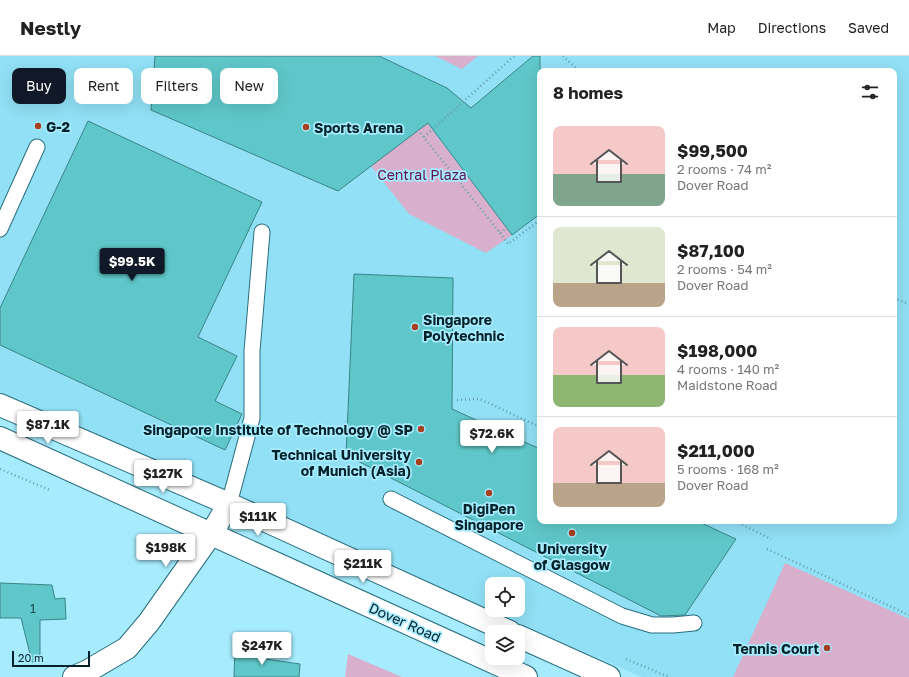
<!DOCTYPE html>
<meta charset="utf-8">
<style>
body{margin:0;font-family:"Golos Text",sans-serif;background:#f2f2f2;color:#222;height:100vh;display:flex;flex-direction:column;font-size:15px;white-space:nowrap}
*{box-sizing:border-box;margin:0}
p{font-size:13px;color:#767676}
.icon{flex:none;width:22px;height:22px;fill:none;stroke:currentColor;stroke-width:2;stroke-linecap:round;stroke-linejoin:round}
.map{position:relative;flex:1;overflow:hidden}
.side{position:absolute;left:537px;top:12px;width:360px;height:456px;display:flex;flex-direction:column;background:#fff;border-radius:8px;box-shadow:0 4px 16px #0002}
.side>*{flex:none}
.top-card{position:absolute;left:12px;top:12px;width:380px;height:36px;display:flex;gap:8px}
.buttons{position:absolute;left:485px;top:521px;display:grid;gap:8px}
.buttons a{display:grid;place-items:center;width:40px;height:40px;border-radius:8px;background:#fff;box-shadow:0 4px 16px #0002;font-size:20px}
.scale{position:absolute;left:12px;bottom:10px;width:78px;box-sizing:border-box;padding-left:4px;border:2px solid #042229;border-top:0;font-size:11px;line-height:14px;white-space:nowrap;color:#042229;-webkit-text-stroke:3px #a6ebfe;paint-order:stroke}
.price{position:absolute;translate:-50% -34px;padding:0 9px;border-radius:4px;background:#fff;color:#222;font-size:13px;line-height:26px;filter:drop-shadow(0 1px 2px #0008)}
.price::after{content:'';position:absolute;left:50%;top:24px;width:12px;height:9px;margin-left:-6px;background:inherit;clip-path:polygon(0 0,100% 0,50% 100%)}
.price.active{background:#111827;color:#fff}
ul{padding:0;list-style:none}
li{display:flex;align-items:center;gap:12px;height:100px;padding:0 16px}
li+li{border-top:1px solid #e0e0e0}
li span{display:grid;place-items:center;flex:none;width:112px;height:80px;border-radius:8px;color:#555}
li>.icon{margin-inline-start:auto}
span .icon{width:48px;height:48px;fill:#fffc;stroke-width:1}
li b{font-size:17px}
h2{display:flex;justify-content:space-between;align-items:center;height:48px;padding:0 16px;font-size:17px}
.tag{padding:0 14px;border-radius:8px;background:#fff;box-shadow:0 4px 16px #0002;font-size:14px;line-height:36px}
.tag.active{background:#111827;color:#fff}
header{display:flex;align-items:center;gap:24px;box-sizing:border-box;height:56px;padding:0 20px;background:#fff;border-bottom:1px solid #e0e0e0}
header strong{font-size:19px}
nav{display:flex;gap:22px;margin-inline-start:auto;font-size:14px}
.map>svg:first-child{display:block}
</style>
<header>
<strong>Nestly</strong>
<nav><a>Map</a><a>Directions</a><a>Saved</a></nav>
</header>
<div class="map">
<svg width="909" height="621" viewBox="0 0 909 621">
<rect width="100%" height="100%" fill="#a6ebfe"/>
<path fill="#91e0f5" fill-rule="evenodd" d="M0 0H909V621H642L249 451 0 338ZM540 15H894V465H540ZM492 528H518V554H492Z"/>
<g fill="#d8b0cd">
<path d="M435 0H478L462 13Z"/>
<path d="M427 67 512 179 486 197 409 158 371 110Z"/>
<path d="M785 507 909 563V621H733Z"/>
<path d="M348 598 402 621H345Z"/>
</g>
<g fill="#5fc7c9" stroke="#3a8586">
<path d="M155 0H379L447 32 471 52 533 0H540V158L512 179 428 67 338 135 151 54Z"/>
<path d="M88 65 262 146 198 281 237 300 215 345 242 358 225 394 0 289V252Z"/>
<path d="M354 218 453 222 452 353 540 393V465H697L736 483 685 559 661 560 346 399Z"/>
<path d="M0 527 52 529 55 543 65 542 66 563 40 564V605L32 606 21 562H0Z"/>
<path d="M235 592H259V602L300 608 299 621H234Z"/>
</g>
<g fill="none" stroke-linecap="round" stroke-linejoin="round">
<g stroke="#286e7e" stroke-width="17">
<g id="service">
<path d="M0 173 37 91"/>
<path d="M391 443 622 560 652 569H673L694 567"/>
<path d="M229 448 252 362V295L262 176"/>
</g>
</g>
<g stroke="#286e7e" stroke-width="24">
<path id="minor" d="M74 621 86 616 127 592 149 566 211 478 229 448"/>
</g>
<g stroke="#286e7e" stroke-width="24">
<g id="tertiary">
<path d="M0 349 229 448 510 576"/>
<path d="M0 382 211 478 526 621"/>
<path d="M518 580 609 621"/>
</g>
</g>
<g stroke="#689eac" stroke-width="2.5" stroke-dasharray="1 3" stroke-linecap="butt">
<path d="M563 0 579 15"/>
<path d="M418 74 500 177 507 172"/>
<path d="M424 81 514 0"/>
<path d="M500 177 508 188 540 164"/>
<path d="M894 242 909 248"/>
<path d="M457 344 480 343 540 371"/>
<path d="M0 413 50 434"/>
<path d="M735 465 771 483"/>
<path d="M767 493 909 559"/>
<path d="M626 603 669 621"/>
</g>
<use href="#service" stroke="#fff" stroke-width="15"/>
<use href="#minor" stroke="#fff" stroke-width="22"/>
<use href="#tertiary" stroke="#fff" stroke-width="22"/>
</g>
<g fill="#a73f21" stroke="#a6ebfe" stroke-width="1.5">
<circle cx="38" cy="70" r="4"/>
<circle cx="306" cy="71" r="4"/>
<circle cx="415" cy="271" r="4"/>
<circle cx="421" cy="373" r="4"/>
<circle cx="419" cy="406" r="4"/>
<circle cx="489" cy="437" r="4"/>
<circle cx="572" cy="477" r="4"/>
<circle cx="827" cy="592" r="4"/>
</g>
<g text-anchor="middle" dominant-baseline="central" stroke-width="3.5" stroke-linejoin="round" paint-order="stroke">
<g font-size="12" fill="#1b4b51">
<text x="33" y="552">1</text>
</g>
<g font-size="14" font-weight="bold" fill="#042229" stroke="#a6ebfe" text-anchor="start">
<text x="46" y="70">G-2</text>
<text x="314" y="71">Sports Arena</text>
<text x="423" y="263">Singapore<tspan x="423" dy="16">Polytechnic</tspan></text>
<text x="413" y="373" text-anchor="end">Singapore Institute of Technology @ SP</text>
<text x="411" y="398" text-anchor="end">Technical University<tspan x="411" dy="16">of Munich (Asia)</tspan></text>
<text x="489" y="452" text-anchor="middle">DigiPen<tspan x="489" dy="16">Singapore</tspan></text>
<text x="572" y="492" text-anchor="middle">University<tspan x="572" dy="16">of Glasgow</tspan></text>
<text x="819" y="592" text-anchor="end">Tennis Court</text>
</g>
<g font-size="14" fill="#5d1450" stroke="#a6ebfe">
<text x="422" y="118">Central Plaza</text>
</g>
<g font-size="14" fill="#042229" stroke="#a6ebfe">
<text transform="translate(405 566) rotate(24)">Dover Road</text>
</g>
</g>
</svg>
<div class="buttons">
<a><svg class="icon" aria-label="locate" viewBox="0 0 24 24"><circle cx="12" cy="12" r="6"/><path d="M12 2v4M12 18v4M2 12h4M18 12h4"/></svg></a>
<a><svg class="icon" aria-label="layers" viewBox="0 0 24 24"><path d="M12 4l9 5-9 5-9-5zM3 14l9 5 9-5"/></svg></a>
</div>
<div class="scale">20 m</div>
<b class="price active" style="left:132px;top:226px">$99.5K</b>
<b class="price" style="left:48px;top:389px">$87.1K</b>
<b class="price" style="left:492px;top:398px">$72.6K</b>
<b class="price" style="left:163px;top:438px">$127K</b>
<b class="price" style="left:258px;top:481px">$111K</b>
<b class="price" style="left:166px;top:512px">$198K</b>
<b class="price" style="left:363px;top:528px">$211K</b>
<b class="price" style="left:262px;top:610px">$247K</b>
<div class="top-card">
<a class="tag active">Buy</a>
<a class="tag">Rent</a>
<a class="tag">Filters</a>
<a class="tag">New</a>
</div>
<section class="side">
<h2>8 homes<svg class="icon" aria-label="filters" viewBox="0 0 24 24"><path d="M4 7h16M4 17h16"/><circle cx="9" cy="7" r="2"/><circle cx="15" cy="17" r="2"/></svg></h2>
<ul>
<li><span style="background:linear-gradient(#f6c9c9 60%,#7fa58c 0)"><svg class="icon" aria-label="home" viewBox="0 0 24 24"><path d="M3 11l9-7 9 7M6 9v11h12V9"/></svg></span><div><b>$99,500</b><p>2 rooms · 74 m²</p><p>Dover Road</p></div></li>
<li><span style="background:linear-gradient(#dfe7d0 70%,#b9a48a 0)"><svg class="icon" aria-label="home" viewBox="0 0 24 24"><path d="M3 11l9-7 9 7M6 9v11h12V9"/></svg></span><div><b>$87,100</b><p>2 rooms · 54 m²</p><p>Dover Road</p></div></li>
<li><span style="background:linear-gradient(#f6c9c9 60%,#8fb573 0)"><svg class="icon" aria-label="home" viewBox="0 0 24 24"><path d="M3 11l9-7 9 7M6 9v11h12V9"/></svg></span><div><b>$198,000</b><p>4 rooms · 140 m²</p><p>Maidstone Road</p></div></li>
<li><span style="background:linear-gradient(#f6c9c9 70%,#b9a48a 0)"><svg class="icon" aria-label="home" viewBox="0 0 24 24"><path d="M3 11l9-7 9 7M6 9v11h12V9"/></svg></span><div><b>$211,000</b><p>5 rooms · 168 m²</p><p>Dover Road</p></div></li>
</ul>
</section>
</div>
